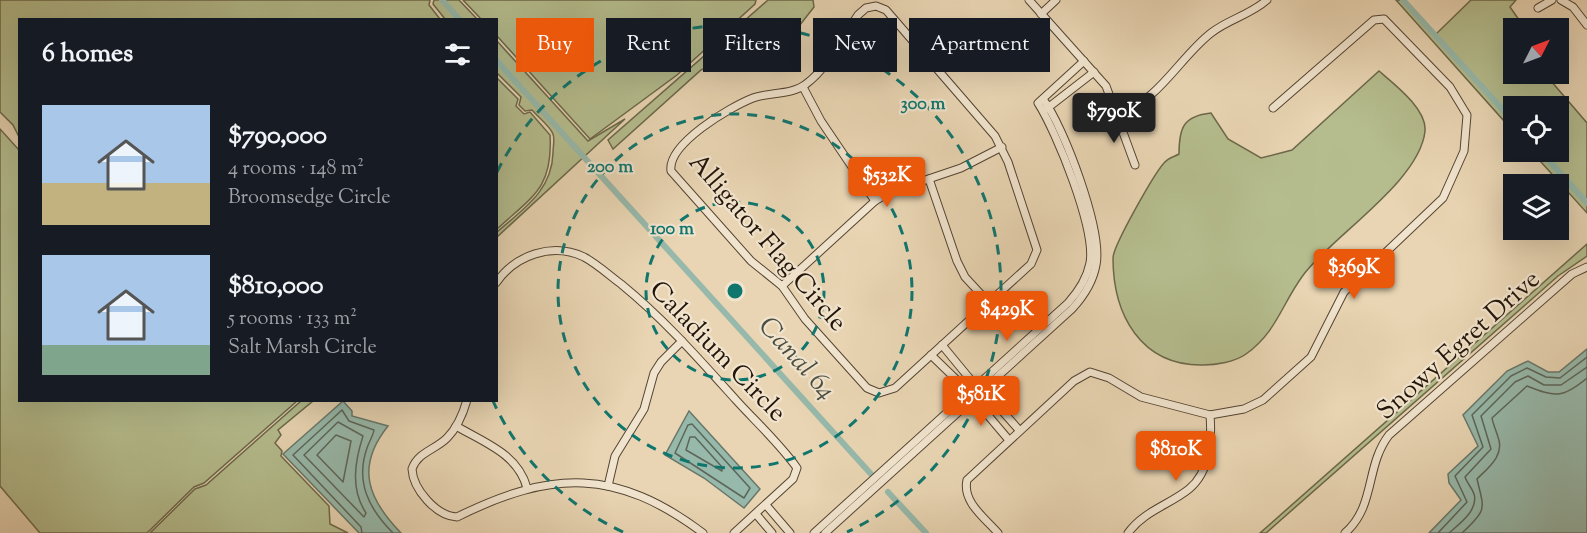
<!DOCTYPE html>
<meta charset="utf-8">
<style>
body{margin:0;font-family:"Sorts Mill Goudy",serif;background:#242831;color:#f1f3f6;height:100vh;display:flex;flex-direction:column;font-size:22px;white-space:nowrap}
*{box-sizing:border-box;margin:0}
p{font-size:20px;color:#9ea1a6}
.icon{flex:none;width:33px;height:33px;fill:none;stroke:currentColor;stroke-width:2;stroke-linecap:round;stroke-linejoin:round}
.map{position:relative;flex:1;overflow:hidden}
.details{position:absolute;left:18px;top:18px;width:480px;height:384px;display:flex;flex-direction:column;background:#171b24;border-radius:0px;box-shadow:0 6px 24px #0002}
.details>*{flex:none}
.top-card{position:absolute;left:516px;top:18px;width:570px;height:54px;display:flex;gap:12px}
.needle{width:39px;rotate:48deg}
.controls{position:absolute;left:1503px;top:18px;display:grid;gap:12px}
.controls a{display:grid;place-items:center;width:66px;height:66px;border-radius:0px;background:#171b24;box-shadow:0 6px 24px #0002;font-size:30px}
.price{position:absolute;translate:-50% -51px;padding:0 14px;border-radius:6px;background:#ea580c;color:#fff;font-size:20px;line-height:39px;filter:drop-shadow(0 2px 3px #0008)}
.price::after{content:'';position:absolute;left:50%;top:36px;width:18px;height:14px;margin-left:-9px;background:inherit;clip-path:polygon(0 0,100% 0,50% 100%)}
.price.selected{background:#222;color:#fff}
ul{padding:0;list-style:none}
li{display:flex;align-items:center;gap:18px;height:150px;padding:0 24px}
li span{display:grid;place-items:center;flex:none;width:168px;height:120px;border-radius:0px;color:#555}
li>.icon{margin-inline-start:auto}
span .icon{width:72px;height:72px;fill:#fffc;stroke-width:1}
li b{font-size:26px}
h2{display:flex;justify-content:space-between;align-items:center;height:72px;padding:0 24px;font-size:26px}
.tag{padding:0 21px;border-radius:0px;background:#171b24;box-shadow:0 6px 24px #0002;font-size:21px;line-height:54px}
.tag.selected{background:#ea580c;color:#fff}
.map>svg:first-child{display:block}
</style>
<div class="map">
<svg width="1587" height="533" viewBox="0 0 1587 533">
<rect width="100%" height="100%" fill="#e9d5b3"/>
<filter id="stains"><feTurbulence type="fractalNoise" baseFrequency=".00333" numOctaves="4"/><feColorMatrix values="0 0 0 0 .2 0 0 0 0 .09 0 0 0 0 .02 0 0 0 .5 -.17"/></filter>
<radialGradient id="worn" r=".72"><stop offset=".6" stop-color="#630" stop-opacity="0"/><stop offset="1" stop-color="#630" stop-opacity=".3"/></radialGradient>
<g fill="#b5bd8e" stroke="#6c684a" stroke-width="1.5">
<path d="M0 0H430L429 5 440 19 20 20 19 137 13 125 0 112Z"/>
<path d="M434 0H459L477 19H445L433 4Z"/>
<path d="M463 0H756L755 4 677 75 590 139 497 36 496 20 481 19Z"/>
<path d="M768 0H813L814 7 781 49 730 58 701 70 613 149 608 140Z"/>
<path d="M1396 0H1403L1435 35 1471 0H1516L1510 7 1524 27 1514 28V74H1545L1587 123V213L1532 152H1558V106H1514L1513 131Z"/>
<path d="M497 41 588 141 625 119 497 237V232C523 209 552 191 553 153 553 147 555 139 553 134 550 126 538 117 532 110L525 111 519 105 521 97 497 73Z"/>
<path d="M1379 71C1394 84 1427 109 1425 131 1420 181 1334 235 1304 274 1282 303 1277 332 1246 354 1235 362 1216 365 1203 365 1141 366 1113 315 1113 258 1113 246 1154 174 1164 163 1168 158 1174 157 1179 154 1179 128 1183 116 1211 113L1228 139 1261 158 1292 150Z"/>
<path d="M496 77 518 99 516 106 524 114 530 112 550 135C553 188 533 196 497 229Z"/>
<path d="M0 129 19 150 20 400 297 401 204 483 194 487 147 533H40L0 486Z"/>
<path d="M1587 244V256L1558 276 1266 533H1260Z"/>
<path d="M301 401H313L278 430 281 435 275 443 282 451 281 456 329 506 330 524 348 533H150L195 489 206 485Z"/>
</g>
<g fill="#97b9ab" stroke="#687769" stroke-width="1.5">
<path d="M1587 349V533H1429L1461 500 1449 483 1448 474 1478 446 1463 415 1507 371 1528 361 1548 372H1559Z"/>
<path d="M343 401 352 411V416L388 426C355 467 368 499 401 533H359L283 454Z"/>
<path d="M689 411 760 489 744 508 704 478 665 455Z"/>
</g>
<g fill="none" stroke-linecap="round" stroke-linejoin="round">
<g stroke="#5c6659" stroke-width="1.5">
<path d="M338 422 363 436C355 461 350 489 366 513L364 517 304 455Z"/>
<path d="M692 424 750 488 744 498 675 453 688 425Z"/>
<path d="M336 435 351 441 343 482 317 455Z"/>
<path d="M690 437H695L722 467V471L686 450Z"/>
<path d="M362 533 361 527 293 455 342 410 349 421 374 430C373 436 369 442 367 448 355 482 369 509 393 533"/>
<path d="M1438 533 1467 502 1455 476 1483 447 1472 415 1511 376 1527 368 1546 377 1560 378 1587 357"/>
<path d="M1449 533C1459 524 1479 510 1474 494 1472 488 1467 483 1465 477L1491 449 1481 416 1515 382 1528 376 1544 385H1561L1587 367"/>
<path d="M1462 533C1488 509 1484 509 1477 479 1489 467 1505 455 1498 437 1496 430 1493 424 1492 418L1527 386C1555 397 1562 399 1587 378"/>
</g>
<g stroke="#97b9ab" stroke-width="6">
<path d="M442 0 460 20"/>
<path d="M1403 0 1514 122"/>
<path d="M496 60 871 474"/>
<path d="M1541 152 1587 203"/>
<path d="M888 492 926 533"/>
</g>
<g stroke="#544432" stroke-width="9">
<g id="minor">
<path d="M1029 0 1106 86 1135 165"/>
<path d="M1561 0 1573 7 1587 25"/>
<path d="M876 6 886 10 995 136 1008 162 1037 250 1031 264 895 388 879 393 867 388 805 319 782 286 751 261 671 171C667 144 730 107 753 98 769 92 792 95 806 84 827 69 843 37 858 15L866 8Z"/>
<path d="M1538 8 1552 0"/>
<path d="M1041 14 1056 0"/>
<path d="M803 87 821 121 875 201"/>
<path d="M1045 110 1094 72"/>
<path d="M1118 114C1158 102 1180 57 1211 33 1229 19 1250 15 1267 0"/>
<path d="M929 179 957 261 965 277 989 303"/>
<path d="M496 283C515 255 552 242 584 257 597 264 609 275 621 284 664 319 699 359 736 400 756 422 780 444 797 468L793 479 734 533"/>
<path d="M782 286 875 201 890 192 961 168 1002 147"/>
<path d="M942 345 984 396 996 404 1019 430"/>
<path d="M931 355 964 387 1008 439"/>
<path d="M467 400C463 414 457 428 447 438 435 450 418 452 412 469 413 489 436 516 457 517 552 470 616 468 703 533"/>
<path d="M456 426C485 443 518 454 527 488"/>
<path d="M608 486 615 456 644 409 654 373 661 362 682 341"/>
<path d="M766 505 790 533"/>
<path d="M756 514 772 533"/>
<path d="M814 533 1068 303C1079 291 1087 278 1090 263 1096 229 1057 133 1038 103L1084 61"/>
<path d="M825 533 1072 309C1084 296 1093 282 1096 265 1103 231 1064 127 1043 99"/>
<path d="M998 533C985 518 962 502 967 480L1074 381 1090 372 1109 378 1141 397 1210 415 1244 409 1263 400 1311 357 1344 292 1443 198 1464 151 1467 115 1450 87 1384 19 1374 20 1273 108"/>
<path d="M1128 533C1144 511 1169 505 1189 489 1210 472 1212 439 1210 415"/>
<path d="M1345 533C1376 506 1365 466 1389 435L1572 274 1587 267"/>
</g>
</g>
<use href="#minor" stroke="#f1e4ce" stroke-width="7"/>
</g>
<g fill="none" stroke="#0f766e" stroke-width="3" stroke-dasharray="10 8">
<circle cx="735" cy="291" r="89"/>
<circle cx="735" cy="291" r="177"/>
<path d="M623 532A266 266 0 0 1 493 401M497 172A266 266 0 1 1 847 532"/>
</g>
<g text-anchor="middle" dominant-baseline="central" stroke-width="4.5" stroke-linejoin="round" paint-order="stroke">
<g font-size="26" fill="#221407" stroke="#f1e4ce">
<text transform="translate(767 243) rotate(49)">Alligator Flag Circle</text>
<text transform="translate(1459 346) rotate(-42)">Snowy Egret Drive</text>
<text transform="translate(717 352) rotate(46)">Caladium Circle</text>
</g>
<g font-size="27" font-style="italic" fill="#4b4e40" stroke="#f1e4ce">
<text transform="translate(796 359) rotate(48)">Canal 64</text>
</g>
</g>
<circle cx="735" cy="291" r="9" fill="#0f766e" stroke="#f1e4ce" stroke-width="3"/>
<g font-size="18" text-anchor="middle" font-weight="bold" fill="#0f766e" stroke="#f1e4ce" stroke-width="4.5" stroke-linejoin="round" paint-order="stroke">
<text x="923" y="109">300 m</text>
<text x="610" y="172">200 m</text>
<text x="672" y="234">100 m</text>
</g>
<rect width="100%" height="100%" filter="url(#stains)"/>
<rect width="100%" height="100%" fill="url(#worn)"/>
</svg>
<div class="controls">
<a><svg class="needle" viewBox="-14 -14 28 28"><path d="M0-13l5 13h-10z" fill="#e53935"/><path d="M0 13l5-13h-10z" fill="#9ea1a6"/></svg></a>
<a><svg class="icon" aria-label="locate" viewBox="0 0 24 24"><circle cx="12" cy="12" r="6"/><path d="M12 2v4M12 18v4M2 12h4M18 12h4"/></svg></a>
<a><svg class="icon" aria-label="layers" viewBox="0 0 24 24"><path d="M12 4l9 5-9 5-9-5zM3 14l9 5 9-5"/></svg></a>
</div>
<b class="price selected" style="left:1114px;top:144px">$790K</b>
<b class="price" style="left:887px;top:208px">$532K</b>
<b class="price" style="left:1354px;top:300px">$369K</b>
<b class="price" style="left:1007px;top:342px">$429K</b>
<b class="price" style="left:981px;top:427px">$581K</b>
<b class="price" style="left:1176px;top:482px">$810K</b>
<div class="top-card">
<a class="tag selected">Buy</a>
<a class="tag">Rent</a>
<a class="tag">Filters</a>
<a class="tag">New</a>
<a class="tag">Apartment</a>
</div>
<section class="details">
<h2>6 homes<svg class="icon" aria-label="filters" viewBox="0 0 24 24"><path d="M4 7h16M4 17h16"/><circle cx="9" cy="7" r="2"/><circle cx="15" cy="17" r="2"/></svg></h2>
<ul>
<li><span style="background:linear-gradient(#a9c7e8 65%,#c2b280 0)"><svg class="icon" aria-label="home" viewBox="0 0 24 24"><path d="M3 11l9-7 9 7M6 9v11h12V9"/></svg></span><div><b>$790,000</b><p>4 rooms · 148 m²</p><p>Broomsedge Circle</p></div></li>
<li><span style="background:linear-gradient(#a9c7e8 75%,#7fa58c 0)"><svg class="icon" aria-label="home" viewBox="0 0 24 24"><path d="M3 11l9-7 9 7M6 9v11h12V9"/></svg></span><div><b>$810,000</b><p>5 rooms · 133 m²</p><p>Salt Marsh Circle</p></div></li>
</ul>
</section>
</div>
